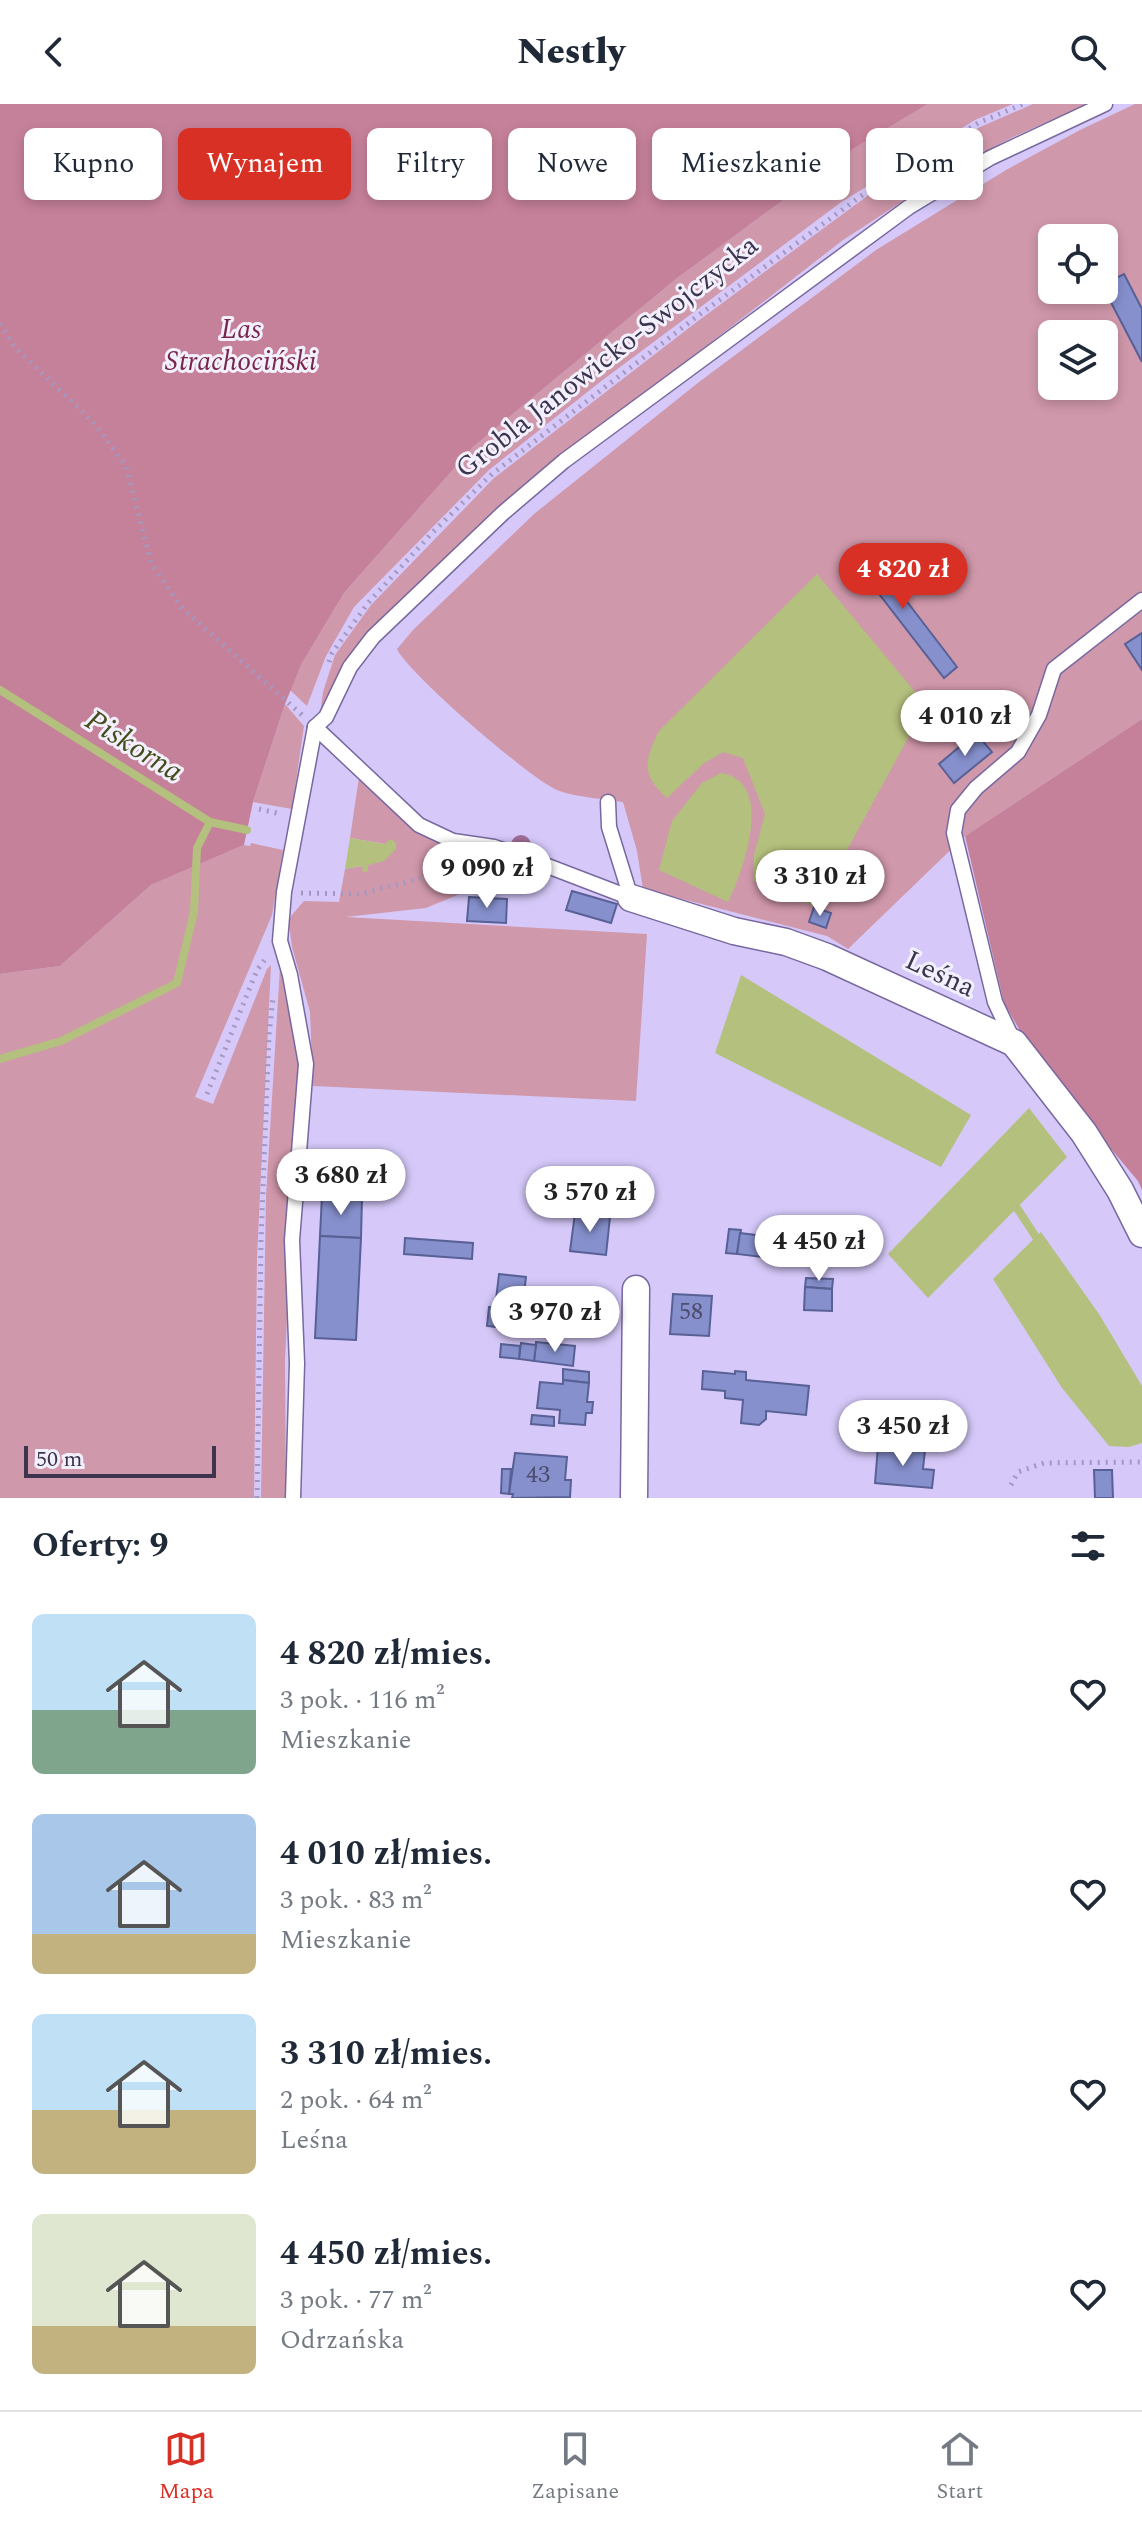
<!DOCTYPE html>
<html lang="pl">
<meta charset="utf-8">
<style>
body{margin:0;font-family:Spectral,serif;background:#f6f6f7;color:#1f2937;height:100vh;display:flex;flex-direction:column;font-size:30px;white-space:nowrap}
*{box-sizing:border-box;margin:0}
p{font-size:26px;color:#747a83}
.icon{flex:none;width:44px;height:44px;fill:none;stroke:currentColor;stroke-width:2;stroke-linecap:round;stroke-linejoin:round}
.map{position:relative;height:1394px;overflow:hidden}
.sheet{display:flex;flex-direction:column;background:#fff;flex:1}
.sheet>*{flex:none}
.banner{position:absolute;left:24px;top:24px;width:1094px;height:72px;display:flex;gap:16px}
.buttons{position:absolute;left:1038px;top:120px;display:grid;gap:16px}
.buttons a{display:grid;place-items:center;width:80px;height:80px;border-radius:12px;background:#fff;box-shadow:0 4px 12px #0003;font-size:40px}
.scale{position:absolute;left:24px;bottom:20px;width:192px;box-sizing:border-box;padding-left:8px;border:4px solid #3c354d;border-top:0;font-size:22px;line-height:28px;white-space:nowrap;color:#3c354d;-webkit-text-stroke:6px #f3f0fd;paint-order:stroke}
.price{position:absolute;translate:-50% -68px;padding:0 18px;border-radius:28px;background:#fff;color:#222;font-size:26px;line-height:52px;filter:drop-shadow(0 2px 4px #0008)}
.price::after{content:'';position:absolute;left:50%;top:48px;width:24px;height:18px;margin-left:-12px;background:inherit;clip-path:polygon(0 0,100% 0,50% 100%)}
.price.selected{background:#d93025;color:#fff}
ul{padding:0;list-style:none}
li{display:flex;align-items:center;gap:24px;height:200px;padding:0 32px}
li span{display:grid;place-items:center;flex:none;width:224px;height:160px;border-radius:12px;color:#555}
li>.icon{margin-inline-start:auto}
span .icon{width:96px;height:96px;fill:#fffc;stroke-width:1}
li b{font-size:34px}
h2{display:flex;justify-content:space-between;align-items:center;height:96px;padding:0 32px;font-size:34px}
.pill{padding:0 28px;border-radius:12px;background:#fff;box-shadow:0 4px 12px #0003;font-size:28px;line-height:72px}
.pill.selected{background:#d93025;color:#fff}
header{display:flex;justify-content:space-between;align-items:center;height:104px;padding:0 32px;background:#fff;font-size:36px;font-weight:800}
.dock{display:flex;justify-content:space-around;align-items:center;height:112px;border-top:2px solid #e0e1e3;background:#fff;font-size:22px;color:#747a83}
.dock a{display:grid;justify-items:center;gap:4px}
.dock .selected{color:#d93025}
.map>svg:first-child{display:block}
</style>
<header><svg class="icon" aria-label="back" viewBox="0 0 24 24"><path d="M15 5l-7 7 7 7"/></svg>Nestly<svg class="icon" aria-label="search" viewBox="0 0 24 24"><circle cx="10" cy="10" r="6"/><path d="M15 15l6 6"/></svg></header>
<div class="map">
<svg width="1142" height="1394" viewBox="0 0 1142 1394">
<rect width="100%" height="100%" fill="#d6c9fa"/>
<g fill="#d098ab" fill-rule="evenodd">
<path d="M928 0H1013L975 16 840 99 600 278 489 366 354 503 326 552 307 602 290 586 301 561 344 489 473 343 676 175 853 45Z"/>
<path d="M1033 0H1088L1013 33 957 62 843 136 503 400 339 571 320 610 323 588 335 551 371 501 494 374 698 217 874 87 980 23Z"/>
<path d="M1135 0H1142V615L965 732 848 845 827 832 643 785 637 747 623 698C604 695 574 693 557 686 530 675 407 568 397 545L413 526 534 410 699 278 876 146 1006 66 1080 26ZM1052 134H1104V186H1052ZM1052 230H1104V282H1052Z"/>
<path d="M285 600 304 622 292 705 253 698Z"/>
<path d="M359 673 413 726 446 738 471 741 515 767 426 804 346 813 647 830 636 997 313 982 310 908 292 843 289 819 291 812 304 797 339 798 345 765 368 761 385 740 350 734Z"/>
<path d="M251 739 283 746 272 811 195 993 213 1000 267 865 271 861 257 1154 254 1394H0V870L60 862 151 781 244 741 250 742Z"/>
<path d="M280 863 285 875 299 964 285 1256 286 1394H261L266 1092Z"/>
</g>
<g fill="#c6819a">
<path d="M0 0H928L853 45 676 175 473 343 344 489 301 561 285 600 253 698 244 741 151 781 60 862 0 870Z"/>
<path d="M1142 615V1086L1138 1077 1038 958 1004 899 965 732Z"/>
</g>
<g fill="#b4c07d">
<path d="M817 470 926 601 816 803 753 777 754 751 765 710 743 654 723 648 703 660 667 694C640 670 645 656 659 627Z"/>
<path d="M721 669C776 678 743 767 728 798L659 766 672 717 702 679Z"/>
<path d="M350 734 385 740 390 735 396 738V745L384 757 368 761V767L363 769 362 762 345 765Z"/>
<path d="M741 871 971 1011 941 1063 715 949Z"/>
<path d="M1029 1004 1067 1053 928 1194 888 1150Z"/>
<path d="M1041 1128 1099 1210 1142 1282V1339L1129 1343 1109 1342 1062 1284 993 1175Z"/>
</g>
<g fill="none" stroke-linecap="round" stroke-linejoin="round">
<g stroke="#b4c07d" stroke-width="8">
<path d="M0 586 210 718 247 726"/>
<path d="M0 955 61 937 177 879 194 808 197 744 210 718"/>
<path d="M1017 1104 1036 1133"/>
</g>
</g>
<g fill="#8690cd" stroke="#586095" stroke-width="2">
<path d="M1124 170 1142 205V258L1104 185V180Z"/>
<path d="M863 440 957 563 944 574 849 451Z"/>
<path d="M1142 529V566L1125 540Z"/>
<path d="M976 629 992 648 954 679 939 660Z"/>
<path d="M572 787 617 800 611 819 566 806Z"/>
<path d="M469 793 507 795 506 819 467 817Z"/>
<path d="M814 803 831 809 826 824 809 818Z"/>
<path d="M322 1091 362 1093 361 1134 320 1132Z"/>
<path d="M575 1109 610 1113 606 1151 570 1147Z"/>
<path d="M729 1125 741 1126 737 1150 726 1149Z"/>
<path d="M740 1129 764 1132 762 1153 737 1150Z"/>
<path d="M320 1132 361 1134 356 1236 315 1234Z"/>
<path d="M405 1134 473 1139 472 1155 404 1150Z"/>
<path d="M499 1170 526 1173 522 1207 495 1204Z"/>
<path d="M806 1174 833 1175 832 1185 805 1183Z"/>
<path d="M805 1183 832 1185V1207L804 1206Z"/>
<path d="M673 1190 712 1192 709 1232 670 1230Z"/>
<path d="M489 1203 522 1207 520 1226 487 1222Z"/>
<path d="M536 1238 575 1242 573 1262 534 1257Z"/>
<path d="M521 1239 536 1241 534 1257 519 1255Z"/>
<path d="M501 1240 520 1242 519 1255 500 1253Z"/>
<path d="M563 1265 589 1268V1279L563 1276Z"/>
<path d="M703 1267 735 1270V1267L746 1268V1276L809 1282 806 1311 766 1307V1315L759 1321 741 1319 743 1296 725 1294V1287L702 1285Z"/>
<path d="M563 1276 589 1279 587 1298H593L592 1309H586L585 1321 559 1319 560 1306 537 1304 540 1278 563 1280Z"/>
<path d="M532 1311 554 1313V1322L531 1320Z"/>
<path d="M878 1342 925 1346 923 1365 934 1366 932 1384 875 1379Z"/>
<path d="M515 1349 567 1353 565 1376H571L570 1393 512 1394 513 1390H509Z"/>
<path d="M502 1365H511L509 1390 501 1389Z"/>
<path d="M1094 1366H1112L1113 1394H1095Z"/>
</g>
<g fill="none" stroke-linecap="round" stroke-linejoin="round">
<g stroke="#78689f" stroke-width="17">
<g id="service">
<path d="M315 623 326 613 350 563 373 533 503 409 564 357 909 103 990 54 1105 0"/>
<path d="M315 623 419 721 453 737 494 743 524 753 631 794"/>
<path d="M608 698 609 723 631 794"/>
<path d="M1014 938 995 898 966 778 954 729 958 706 976 684 1018 648 1039 611 1054 565 1142 496"/>
<path d="M293 1394 297 1259 292 1136 306 960 290 871 280 837 284 788 315 623"/>
</g>
</g>
<g stroke="#78689f" stroke-width="29">
<g id="minor">
<path d="M631 794 734 827 786 838 827 853 1014 939 1084 1029 1120 1086 1142 1130"/>
<path d="M634 1394 636 1185"/>
</g>
</g>
<g stroke="#a398c1" stroke-width="5" stroke-dasharray="2 6" stroke-linecap="butt">
<path d="M0 220 15 243 93 318 126 362 151 459 181 503 302 611"/>
<path d="M329 558 332 549 368 499 432 429 492 370 695 214 872 84 978 19 1023 0"/>
<path d="M259 705 281 710"/>
<path d="M301 789 361 790 422 774 458 758"/>
<path d="M207 990 257 866 267 853"/>
<path d="M1011 1381 1018 1368 1044 1359 1142 1358"/>
<path d="M257 1394 261 1136 269 931 273 894"/>
</g>
<use href="#service" stroke="#fff" stroke-width="14"/>
<use href="#minor" stroke="#fff" stroke-width="26"/>
</g>
<circle fill="#a36f99" cx="521" cy="741" r="10"/>
<g text-anchor="middle" dominant-baseline="central" stroke-width="6" stroke-linejoin="round" paint-order="stroke">
<g font-size="24" fill="#4e4c6d">
<text x="691" y="1208">58</text>
<text x="538" y="1371">43</text>
</g>
<g font-size="28" font-style="italic" fill="#79264a" stroke="#f3f0fd">
<text x="241" y="225">Las<tspan x="241" dy="32">Strachociński</tspan></text>
</g>
<g font-size="28" fill="#3c354d" stroke="#f3f0fd">
<text transform="translate(607 253) rotate(-38)">Grobla Janowicko-Swojczycka</text>
<text transform="translate(940 870) rotate(25)">Leśna</text>
</g>
<g font-size="30" font-style="italic" fill="#464d1b" stroke="#f3f0fd">
<text transform="translate(134 642) rotate(32)">Piskorna</text>
</g>
</g>
</svg>
<div class="buttons">
<a><svg class="icon" aria-label="locate" viewBox="0 0 24 24"><circle cx="12" cy="12" r="6"/><path d="M12 2v4M12 18v4M2 12h4M18 12h4"/></svg></a>
<a><svg class="icon" aria-label="layers" viewBox="0 0 24 24"><path d="M12 4l9 5-9 5-9-5zM3 14l9 5 9-5"/></svg></a>
</div>
<div class="scale">50 m</div>
<b class="price selected" style="left:903px;top:507px">4 820 zł</b>
<b class="price" style="left:965px;top:654px">4 010 zł</b>
<b class="price" style="left:487px;top:806px">9 090 zł</b>
<b class="price" style="left:820px;top:814px">3 310 zł</b>
<b class="price" style="left:341px;top:1113px">3 680 zł</b>
<b class="price" style="left:590px;top:1130px">3 570 zł</b>
<b class="price" style="left:819px;top:1179px">4 450 zł</b>
<b class="price" style="left:555px;top:1250px">3 970 zł</b>
<b class="price" style="left:903px;top:1364px">3 450 zł</b>
<div class="banner">
<a class="pill">Kupno</a>
<a class="pill selected">Wynajem</a>
<a class="pill">Filtry</a>
<a class="pill">Nowe</a>
<a class="pill">Mieszkanie</a>
<a class="pill">Dom</a>
</div>
</div>
<section class="sheet">
<h2>Oferty: 9<svg class="icon" aria-label="filters" viewBox="0 0 24 24"><path d="M4 7h16M4 17h16"/><circle cx="9" cy="7" r="2"/><circle cx="15" cy="17" r="2"/></svg></h2>
<ul>
<li><span style="background:linear-gradient(#bfe0f5 60%,#7fa58c 0)"><svg class="icon" aria-label="home" viewBox="0 0 24 24"><path d="M3 11l9-7 9 7M6 9v11h12V9"/></svg></span><div><b>4 820 zł/mies.</b><p>3 pok. · 116 m²</p><p>Mieszkanie</p></div><svg class="icon" aria-label="heart" viewBox="0 0 24 24"><path d="M12 20l-8-8c-3-5 5-10 8-4 3-6 11-1 8 4z"/></svg></li>
<li><span style="background:linear-gradient(#a9c7e8 75%,#c2b280 0)"><svg class="icon" aria-label="home" viewBox="0 0 24 24"><path d="M3 11l9-7 9 7M6 9v11h12V9"/></svg></span><div><b>4 010 zł/mies.</b><p>3 pok. · 83 m²</p><p>Mieszkanie</p></div><svg class="icon" aria-label="heart" viewBox="0 0 24 24"><path d="M12 20l-8-8c-3-5 5-10 8-4 3-6 11-1 8 4z"/></svg></li>
<li><span style="background:linear-gradient(#bfe0f5 60%,#c2b280 0)"><svg class="icon" aria-label="home" viewBox="0 0 24 24"><path d="M3 11l9-7 9 7M6 9v11h12V9"/></svg></span><div><b>3 310 zł/mies.</b><p>2 pok. · 64 m²</p><p>Leśna</p></div><svg class="icon" aria-label="heart" viewBox="0 0 24 24"><path d="M12 20l-8-8c-3-5 5-10 8-4 3-6 11-1 8 4z"/></svg></li>
<li><span style="background:linear-gradient(#dfe7d0 70%,#c2b280 0)"><svg class="icon" aria-label="home" viewBox="0 0 24 24"><path d="M3 11l9-7 9 7M6 9v11h12V9"/></svg></span><div><b>4 450 zł/mies.</b><p>3 pok. · 77 m²</p><p>Odrzańska</p></div><svg class="icon" aria-label="heart" viewBox="0 0 24 24"><path d="M12 20l-8-8c-3-5 5-10 8-4 3-6 11-1 8 4z"/></svg></li>
</ul>
</section>
<nav class="dock">
<a class="selected"><svg class="icon" aria-label="map" viewBox="0 0 24 24"><path d="M3 6l6-2 6 2 6-2v14l-6 2-6-2-6 2zM9 4v14M15 6v14"/></svg>Mapa</a>
<a><svg class="icon" aria-label="saved" viewBox="0 0 24 24"><path d="M7 4h10v16l-5-4-5 4z"/></svg>Zapisane</a>
<a><svg class="icon" aria-label="home" viewBox="0 0 24 24"><path d="M3 11l9-7 9 7M6 9v11h12V9"/></svg>Start</a>
</nav>
